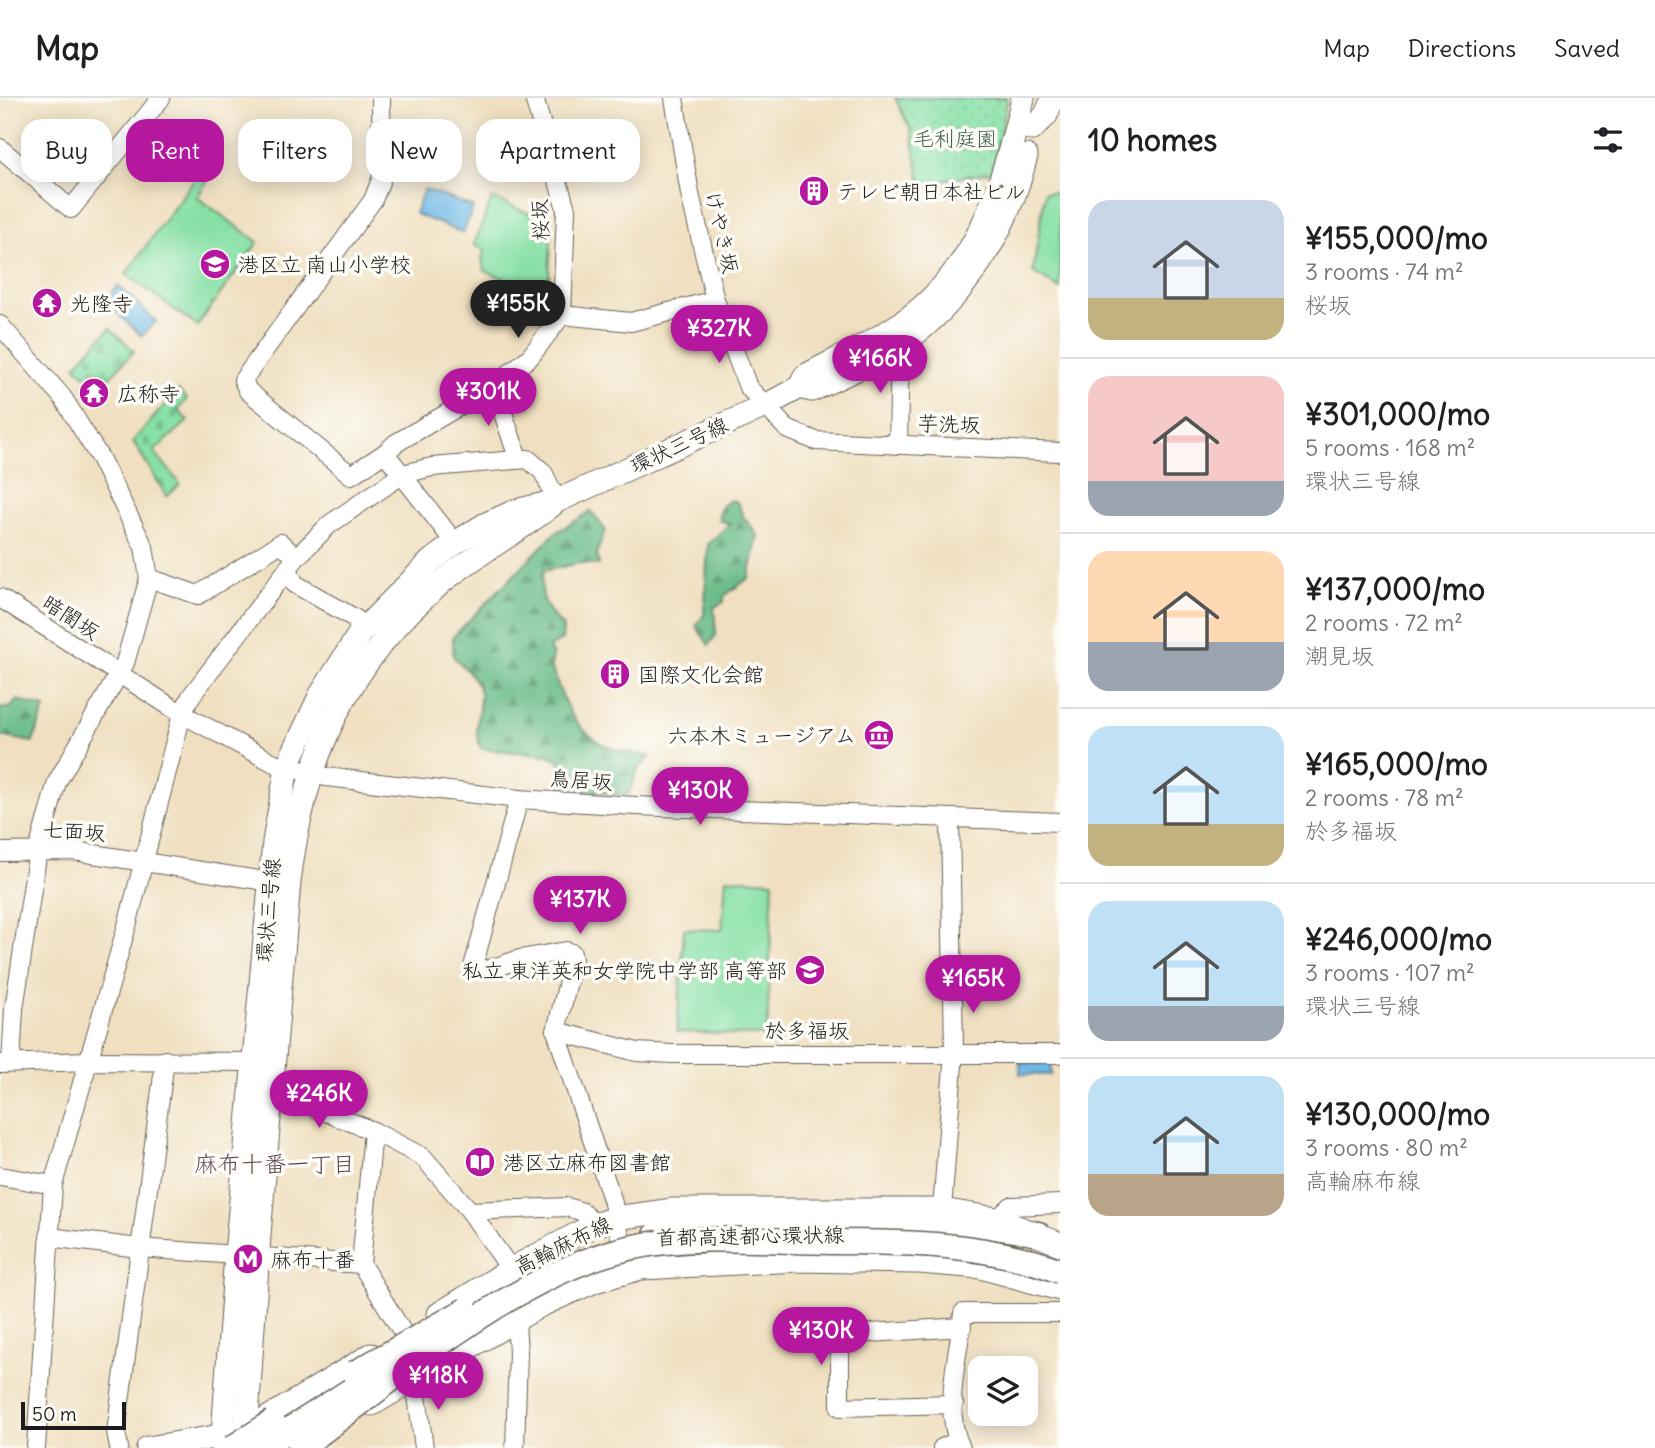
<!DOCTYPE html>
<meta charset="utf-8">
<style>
body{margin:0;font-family:Delius,"Klee One",sans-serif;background:#f2f2f2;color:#202124;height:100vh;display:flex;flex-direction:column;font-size:26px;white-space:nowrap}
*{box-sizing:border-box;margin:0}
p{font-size:23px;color:#757577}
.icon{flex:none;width:38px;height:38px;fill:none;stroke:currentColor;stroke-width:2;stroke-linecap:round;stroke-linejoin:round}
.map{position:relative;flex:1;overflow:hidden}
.drawer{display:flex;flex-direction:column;background:#fff;width:595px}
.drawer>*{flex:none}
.top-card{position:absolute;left:21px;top:21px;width:665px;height:63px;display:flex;gap:14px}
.tools{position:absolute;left:968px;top:1258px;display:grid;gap:14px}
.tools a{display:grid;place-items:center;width:70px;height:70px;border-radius:14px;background:#fff;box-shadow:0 4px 18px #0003;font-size:35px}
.scale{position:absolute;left:21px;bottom:18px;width:105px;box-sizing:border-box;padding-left:7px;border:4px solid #1c1c1c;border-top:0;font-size:19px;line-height:24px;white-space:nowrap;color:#1c1c1c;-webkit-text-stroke:5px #fdfcf7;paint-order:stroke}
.price{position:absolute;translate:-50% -60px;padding:0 16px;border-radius:24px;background:#b5179e;color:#fff;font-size:23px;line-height:46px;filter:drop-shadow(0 2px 4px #0008)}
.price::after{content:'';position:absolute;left:50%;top:42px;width:21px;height:16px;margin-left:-10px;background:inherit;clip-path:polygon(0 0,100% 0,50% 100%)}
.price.active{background:#222;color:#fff}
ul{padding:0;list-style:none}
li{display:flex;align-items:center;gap:21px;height:175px;padding:0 28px}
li+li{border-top:2px solid #e0e0e0}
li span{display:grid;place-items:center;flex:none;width:196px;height:140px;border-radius:21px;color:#555}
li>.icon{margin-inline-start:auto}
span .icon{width:84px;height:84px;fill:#fffc;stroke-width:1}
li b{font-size:30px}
h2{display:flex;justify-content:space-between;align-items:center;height:84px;padding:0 28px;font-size:30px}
.tag{padding:0 24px;border-radius:21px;background:#fff;box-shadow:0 4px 18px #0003;font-size:24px;line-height:63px}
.tag.active{background:#b5179e;color:#fff}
header{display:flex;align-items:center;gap:42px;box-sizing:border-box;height:98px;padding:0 35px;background:#fff;border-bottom:2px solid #e0e0e0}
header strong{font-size:33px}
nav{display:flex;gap:38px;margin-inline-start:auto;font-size:24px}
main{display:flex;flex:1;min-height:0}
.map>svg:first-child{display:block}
</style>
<header>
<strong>Map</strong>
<nav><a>Map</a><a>Directions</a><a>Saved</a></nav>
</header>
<main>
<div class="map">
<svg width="1060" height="1350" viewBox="0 0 1060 1350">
<defs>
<pattern id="forest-firs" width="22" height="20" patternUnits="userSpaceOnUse" patternTransform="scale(1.75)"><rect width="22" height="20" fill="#6dbe8b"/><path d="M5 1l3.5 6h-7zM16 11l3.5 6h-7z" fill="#599a71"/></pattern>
<pattern id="cemetery-stones" width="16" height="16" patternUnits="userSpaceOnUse" patternTransform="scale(1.75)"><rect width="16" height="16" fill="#87e0a6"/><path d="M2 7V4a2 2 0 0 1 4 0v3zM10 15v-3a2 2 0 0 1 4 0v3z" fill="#74c08e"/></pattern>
<pattern id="garden-dots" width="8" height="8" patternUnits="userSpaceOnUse" patternTransform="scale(1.75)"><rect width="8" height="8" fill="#87e0a6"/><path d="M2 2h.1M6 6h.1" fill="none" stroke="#74c08e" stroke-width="1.8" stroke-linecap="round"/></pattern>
</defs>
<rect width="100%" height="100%" fill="#fdfcf7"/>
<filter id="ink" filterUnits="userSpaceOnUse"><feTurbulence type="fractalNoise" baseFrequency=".0143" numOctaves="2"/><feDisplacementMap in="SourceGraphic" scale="14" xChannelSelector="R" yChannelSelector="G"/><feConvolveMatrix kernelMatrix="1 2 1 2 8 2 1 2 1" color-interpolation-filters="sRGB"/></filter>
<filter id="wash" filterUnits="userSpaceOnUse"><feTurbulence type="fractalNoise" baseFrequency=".00686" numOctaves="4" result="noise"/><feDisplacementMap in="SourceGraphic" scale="28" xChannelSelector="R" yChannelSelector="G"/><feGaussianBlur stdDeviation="1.57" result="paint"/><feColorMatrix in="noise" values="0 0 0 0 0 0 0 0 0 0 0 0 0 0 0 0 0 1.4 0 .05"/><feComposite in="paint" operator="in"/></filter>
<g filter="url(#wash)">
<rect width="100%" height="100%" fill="#f0e0c1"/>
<g fill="#87e0a6" stroke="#527e61" stroke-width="2">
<path d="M201 72 210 79 197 99 258 144 197 228 126 176Z"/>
<path d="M1045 94 1060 95V191L1033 174Z"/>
<path d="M492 100 552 125 548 197 485 173 482 161 485 152 474 147Z"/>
<path d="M726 780 773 783 767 938 677 934 684 831 722 832Z"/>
</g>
<g fill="url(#forest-firs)" stroke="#446d54" stroke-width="2">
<path d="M731 402 737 404 744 420 758 437 749 480 724 498V504L714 509 716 537 709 547 696 528 704 517 708 446 730 426 719 422C718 411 722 407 731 402Z"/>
<path d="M591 413 605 432 597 454 599 467 579 465 543 473C539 498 545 511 563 529L562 542 549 549 553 558 551 567C564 608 576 639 619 653 630 657 640 653 651 659L638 671 628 697 557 689 561 663 548 657 482 651C471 632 481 614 480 595 478 580 462 568 453 558V539L554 436Z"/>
<path d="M17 602 45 610 33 644 0 638V610H10Z"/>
</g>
<g fill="url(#cemetery-stones)" stroke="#527e61" stroke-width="2">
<path d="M110 230 134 253 107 282 94 270 86 278 75 268Z"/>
<path d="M178 292 187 301 178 312 188 323 154 353 180 386 167 399 133 343Z"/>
</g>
<path fill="url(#garden-dots)" stroke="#527e61" stroke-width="2" d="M895 0H1008L992 74 928 85 920 82 911 32Z"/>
<g fill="#6bb8e5" stroke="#446a80" stroke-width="2">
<path d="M424 91 473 109 463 135 415 116Z"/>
<path d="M118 188 156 223 142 238 104 203Z"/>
<path d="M1020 964 1051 965V977L1020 976Z"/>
</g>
</g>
<g filter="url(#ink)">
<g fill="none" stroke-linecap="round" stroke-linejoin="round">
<g stroke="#666156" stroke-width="20">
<g id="minor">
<path d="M381 0 382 79 373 102 243 282 248 293 351 377 385 355"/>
<path d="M534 0 566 111 562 217 631 224 715 202"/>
<path d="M674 0 690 96 715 202 748 289 787 331 816 343 1060 354"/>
<path d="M0 50 71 111 161 0"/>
<path d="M0 227 63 300 100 360 144 449 149 480 125 565 57 684 38 752 14 911 11 965"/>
<path d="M494 288 518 360"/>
<path d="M898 347 900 247"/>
<path d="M455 445 385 355 396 345 494 288 530 259 562 217"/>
<path d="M288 471 295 486 356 521 360 535"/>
<path d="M149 480 198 497 281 445 296 460"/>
<path d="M0 500 182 616 274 665 326 679 519 701 636 708 1060 724"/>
<path d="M519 701 473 869 487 872 520 861 566 853 572 855 573 863 556 933 612 1101 625 1161"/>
<path d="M0 754 74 753 271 784"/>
<path d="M556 933 637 954 672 956H1060"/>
<path d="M0 966 88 963 253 964 271 992 373 1033 423 1059 470 1113 507 1166 511 1182"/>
<path d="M0 1078 53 1087"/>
<path d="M942 1112 954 954 950 721"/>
<path d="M470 1113 567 1109 583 1114 594 1127"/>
<path d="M997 1121 1011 1108 1060 1106"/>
<path d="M49 1139 139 1150 361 1166 405 1238"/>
<path d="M361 1166 373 1033"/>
<path d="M415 1282 424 1350"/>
<path d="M954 1306 840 1309V1237L962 1229"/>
<path d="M36 1350 53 1087 128 824 182 616 191 598 296 460 330 426 403 376 432 369 528 361 543 374 557 403"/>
<path d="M119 1350 116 1334 165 962"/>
<path d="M515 1350 518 1254 515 1210"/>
<path d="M942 1350 958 1343"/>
<path d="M961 1350C942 1310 959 1257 963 1215H1060"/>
</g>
</g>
<g stroke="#666156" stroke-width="25">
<g id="major">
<path d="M1032 31 1046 17 1053 0"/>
<path d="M800 289 812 292C841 277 875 265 902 246 965 201 1008 132 1026 58"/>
<path d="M439 1216 510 1172 594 1127 616 1120 673 1112H942L997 1121 1060 1146"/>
<path d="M372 1306 541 1207 595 1183 641 1170 798 1162 919 1164 980 1169 1060 1191"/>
<path d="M148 1350 245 1334 371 1257"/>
<path d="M222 1350 236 1156 274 744 287 669 320 598 360 535 430 464 455 445 486 426 516 413 557 403 765 308 800 289 805 278C833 263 862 250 889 233 975 182 1002 91 1023 0"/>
<path d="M245 1350 259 1137 289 784C304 661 346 565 442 484 477 455 517 435 552 407"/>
</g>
</g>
<g stroke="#666156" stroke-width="27">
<path id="highway" d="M656 1137C724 1123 795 1125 863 1126 922 1126 980 1124 1038 1136"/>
</g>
<use href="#minor" stroke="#fff" stroke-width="18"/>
<use href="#major" stroke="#fff" stroke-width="23"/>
<use href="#highway" stroke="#fff" stroke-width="24"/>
<g stroke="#666156" stroke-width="27" stroke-linecap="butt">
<g id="highway-bridge">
<path d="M355 1275 466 1212"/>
<path d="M232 1350 273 1324"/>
<path d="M261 1350 376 1276"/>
<path d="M300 1350C394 1282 515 1175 629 1150 693 1136 764 1143 830 1144 907 1144 987 1145 1060 1173"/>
</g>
</g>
<use href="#highway-bridge" stroke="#fff" stroke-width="24"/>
</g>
</g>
<defs>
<g id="building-disc" transform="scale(1.575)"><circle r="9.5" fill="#b5179e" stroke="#fdfcf7"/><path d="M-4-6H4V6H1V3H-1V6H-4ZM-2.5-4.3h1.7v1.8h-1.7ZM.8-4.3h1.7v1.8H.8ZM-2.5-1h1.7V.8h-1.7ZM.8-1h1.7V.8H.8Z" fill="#fff"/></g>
<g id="school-disc" transform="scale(1.575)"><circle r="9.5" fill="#b5179e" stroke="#fdfcf7"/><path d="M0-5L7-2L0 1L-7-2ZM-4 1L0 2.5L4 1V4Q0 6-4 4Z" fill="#fff"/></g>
<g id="temple-disc" transform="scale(1.575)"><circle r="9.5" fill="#b5179e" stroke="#fdfcf7"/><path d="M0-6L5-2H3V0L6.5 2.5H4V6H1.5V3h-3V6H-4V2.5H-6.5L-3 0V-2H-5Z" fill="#fff"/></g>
<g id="museum-disc" transform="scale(1.575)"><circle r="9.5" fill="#b5179e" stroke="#fdfcf7"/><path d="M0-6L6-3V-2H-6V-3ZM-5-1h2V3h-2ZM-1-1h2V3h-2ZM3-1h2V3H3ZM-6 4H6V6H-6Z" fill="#fff"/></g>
<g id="library-disc" transform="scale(1.575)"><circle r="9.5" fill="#b5179e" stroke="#fdfcf7"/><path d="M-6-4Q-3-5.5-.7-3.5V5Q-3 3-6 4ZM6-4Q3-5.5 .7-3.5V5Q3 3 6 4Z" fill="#fff"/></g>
<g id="metro-disc" transform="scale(1.575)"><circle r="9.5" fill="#b5179e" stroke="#fdfcf7"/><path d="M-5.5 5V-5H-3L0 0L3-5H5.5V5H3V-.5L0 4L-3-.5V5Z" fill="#fff"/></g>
</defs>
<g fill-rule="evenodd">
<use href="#building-disc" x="814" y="93"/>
<use href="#school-disc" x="215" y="166"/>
<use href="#temple-disc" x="47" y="205"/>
<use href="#temple-disc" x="94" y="295"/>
<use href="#building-disc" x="615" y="576"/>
<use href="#museum-disc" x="879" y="637"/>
<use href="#school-disc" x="810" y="872"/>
<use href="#library-disc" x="480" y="1064"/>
<use href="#metro-disc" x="248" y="1161"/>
</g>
<g text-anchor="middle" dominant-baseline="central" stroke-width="7" stroke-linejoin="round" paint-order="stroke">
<g font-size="21" fill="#41614c" stroke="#fdfcf7">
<text x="955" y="40">毛利庭園</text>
</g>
<g font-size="21" fill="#1c1c1c" stroke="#fdfcf7" text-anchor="start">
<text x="837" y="93">テレビ朝日本社ビル</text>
<text x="238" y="166">港区立 南山小学校</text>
<text x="70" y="205">光隆寺</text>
<text x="117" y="295">広称寺</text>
<text x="638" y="576">国際文化会館</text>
<text x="856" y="637" text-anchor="end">六本木ミュージアム</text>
<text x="787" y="872" text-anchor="end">私立 東洋英和女学院中学部 高等部</text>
<text x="503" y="1064">港区立麻布図書館</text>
<text x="271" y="1161">麻布十番</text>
</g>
<g font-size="21" fill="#1c1c1c" stroke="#fdfcf7">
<text transform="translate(540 122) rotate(-93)">桜坂</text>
<text transform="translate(722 134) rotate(77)">けやき坂</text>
<text transform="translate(949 326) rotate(2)">芋洗坂</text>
<text transform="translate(679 347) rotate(-25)">環状三号線</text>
<text transform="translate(71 519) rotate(33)">暗闇坂</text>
<text transform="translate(581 682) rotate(4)">鳥居坂</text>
<text transform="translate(74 733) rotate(4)">七面坂</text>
<text transform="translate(268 812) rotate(-85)">環状三号線</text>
<text x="807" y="932">於多福坂</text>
<text transform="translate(750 1138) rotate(-1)">首都高速都心環状線</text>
<text transform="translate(563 1147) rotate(-26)">高輪麻布線</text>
</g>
<g font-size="23" fill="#5e4753" stroke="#fdfcf7">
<text x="275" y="1065">麻布十番一丁目</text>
</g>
</g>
</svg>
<div class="tools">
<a><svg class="icon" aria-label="layers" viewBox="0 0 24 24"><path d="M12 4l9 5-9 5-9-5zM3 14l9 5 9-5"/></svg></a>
</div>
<div class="scale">50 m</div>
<b class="price active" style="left:518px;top:242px">¥155K</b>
<b class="price" style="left:719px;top:267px">¥327K</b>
<b class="price" style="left:880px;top:297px">¥166K</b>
<b class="price" style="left:488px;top:330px">¥301K</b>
<b class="price" style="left:700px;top:729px">¥130K</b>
<b class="price" style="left:580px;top:838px">¥137K</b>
<b class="price" style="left:973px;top:917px">¥165K</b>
<b class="price" style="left:319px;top:1032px">¥246K</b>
<b class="price" style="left:821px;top:1269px">¥130K</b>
<b class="price" style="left:438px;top:1314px">¥118K</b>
<div class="top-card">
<a class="tag">Buy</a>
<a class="tag active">Rent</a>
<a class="tag">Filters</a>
<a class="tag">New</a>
<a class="tag">Apartment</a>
</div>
</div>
<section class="drawer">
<h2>10 homes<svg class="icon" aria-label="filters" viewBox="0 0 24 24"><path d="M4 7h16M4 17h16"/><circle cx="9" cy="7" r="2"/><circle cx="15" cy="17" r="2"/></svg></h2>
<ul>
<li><span style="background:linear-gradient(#c9d6e8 70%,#c2b280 0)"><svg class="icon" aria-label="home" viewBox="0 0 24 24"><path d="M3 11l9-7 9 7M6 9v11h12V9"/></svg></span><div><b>¥155,000/mo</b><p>3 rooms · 74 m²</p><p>桜坂</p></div></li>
<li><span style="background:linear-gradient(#f6c9c9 75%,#9aa5b1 0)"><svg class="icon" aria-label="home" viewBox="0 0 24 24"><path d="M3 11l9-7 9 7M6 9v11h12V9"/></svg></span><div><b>¥301,000/mo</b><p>5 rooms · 168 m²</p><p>環状三号線</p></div></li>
<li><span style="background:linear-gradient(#ffd9b3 65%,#9aa5b1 0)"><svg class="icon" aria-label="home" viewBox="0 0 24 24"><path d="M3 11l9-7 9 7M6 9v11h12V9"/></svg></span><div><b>¥137,000/mo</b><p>2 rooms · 72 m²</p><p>潮見坂</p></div></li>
<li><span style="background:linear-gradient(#bfe0f5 70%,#c2b280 0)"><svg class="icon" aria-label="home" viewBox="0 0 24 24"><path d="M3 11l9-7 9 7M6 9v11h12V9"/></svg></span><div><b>¥165,000/mo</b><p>2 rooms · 78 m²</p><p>於多福坂</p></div></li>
<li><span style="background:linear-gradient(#bfe0f5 75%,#9aa5b1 0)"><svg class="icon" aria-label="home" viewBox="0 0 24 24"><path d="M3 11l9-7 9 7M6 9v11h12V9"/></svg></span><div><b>¥246,000/mo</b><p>3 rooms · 107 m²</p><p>環状三号線</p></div></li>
<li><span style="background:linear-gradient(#bfe0f5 70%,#b9a48a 0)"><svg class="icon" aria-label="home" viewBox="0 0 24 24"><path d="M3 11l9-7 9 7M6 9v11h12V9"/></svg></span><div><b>¥130,000/mo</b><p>3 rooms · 80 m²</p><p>高輪麻布線</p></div></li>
</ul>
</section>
</main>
